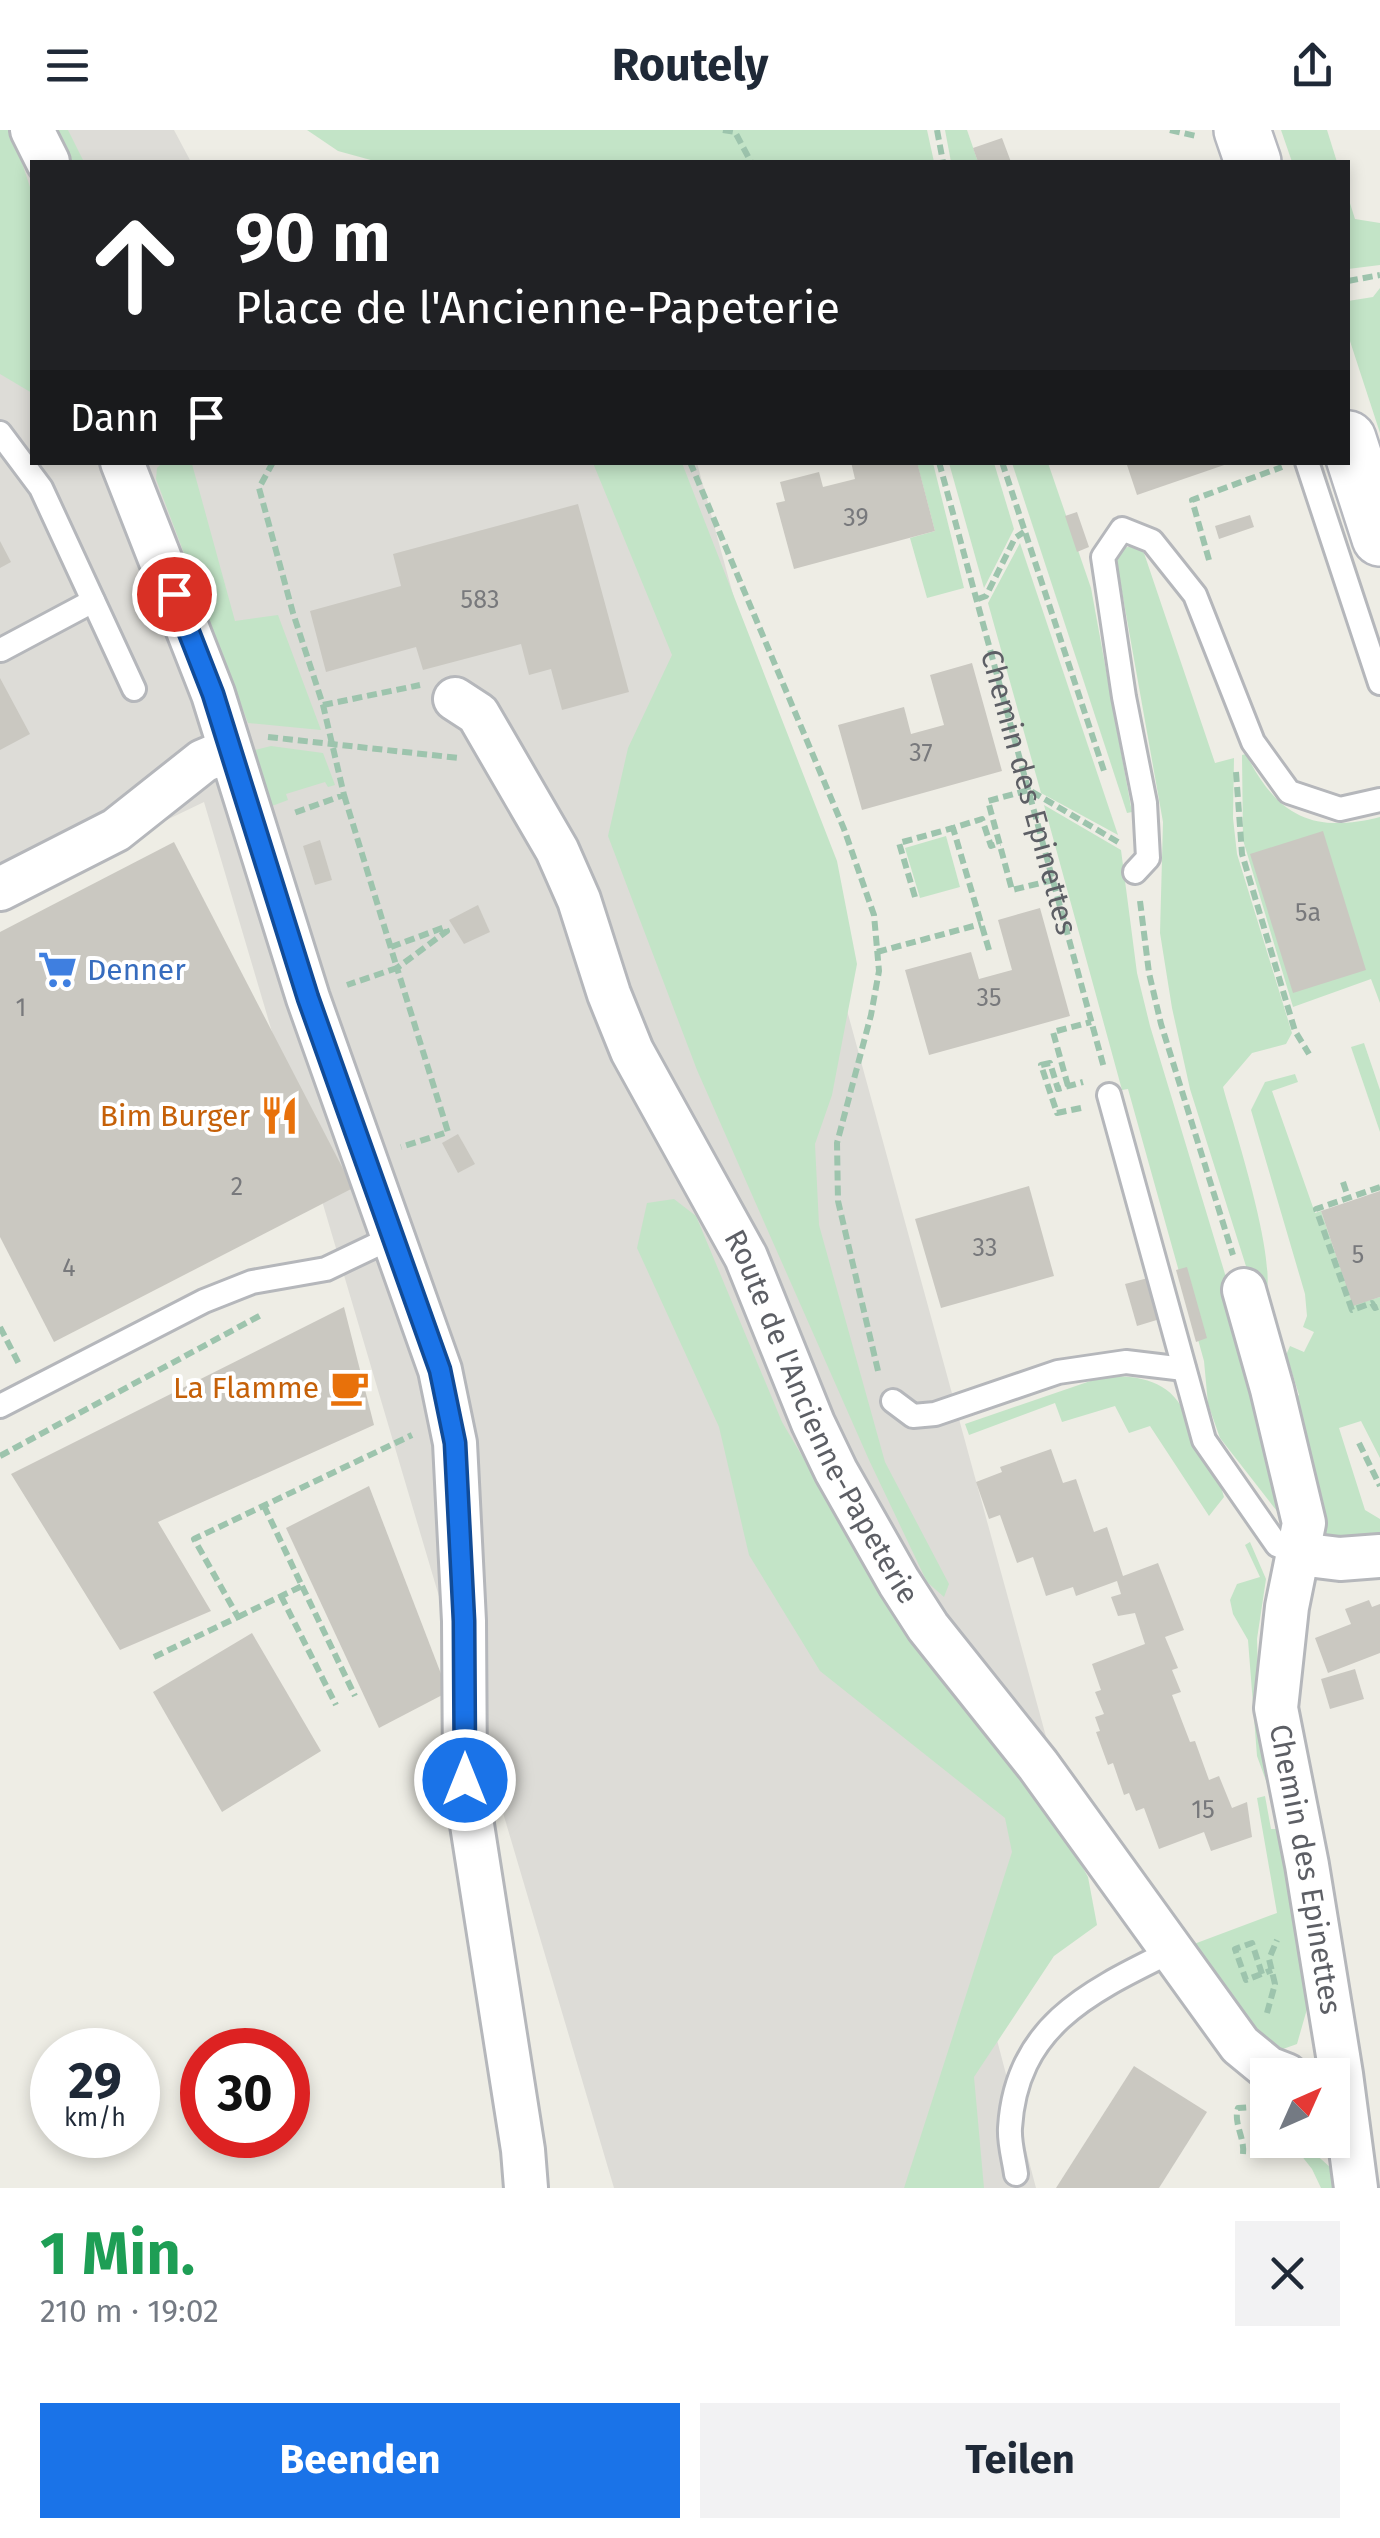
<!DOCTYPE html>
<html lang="de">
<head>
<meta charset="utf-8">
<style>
	body { margin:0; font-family:"Fira Sans",sans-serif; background:#f2f2f3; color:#1f2937; height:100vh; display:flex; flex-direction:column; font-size:38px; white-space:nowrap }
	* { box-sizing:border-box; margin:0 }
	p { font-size:32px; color:#747a83 }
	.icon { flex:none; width:55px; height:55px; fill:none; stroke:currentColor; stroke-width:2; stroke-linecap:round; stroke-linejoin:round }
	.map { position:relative; height:2058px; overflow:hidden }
	.drawer { display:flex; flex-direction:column; background:#fff; flex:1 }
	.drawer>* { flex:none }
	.guide { position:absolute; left:30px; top:30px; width:1320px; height:305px; border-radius:0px; box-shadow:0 5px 15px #0003; background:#202124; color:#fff; overflow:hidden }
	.needle { width:65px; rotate:45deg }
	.fabs { position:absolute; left:1250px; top:1928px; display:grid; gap:20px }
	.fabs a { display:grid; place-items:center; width:100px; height:100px; border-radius:0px; background:#fff; box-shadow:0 5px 15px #0003; font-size:50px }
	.speed { position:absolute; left:30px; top:1898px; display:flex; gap:20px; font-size:50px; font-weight:700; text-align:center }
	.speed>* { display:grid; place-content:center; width:130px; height:130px; border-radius:50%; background:#fff; box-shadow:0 5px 15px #0003; line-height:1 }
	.speed small { font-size:25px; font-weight:400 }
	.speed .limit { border:15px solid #d22; background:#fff; color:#111 }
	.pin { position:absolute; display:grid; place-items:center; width:85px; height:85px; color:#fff; margin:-42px; border:5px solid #fff; border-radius:50%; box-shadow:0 2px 10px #0007 }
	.me { position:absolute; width:110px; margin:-55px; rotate:0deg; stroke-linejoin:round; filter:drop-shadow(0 0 8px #0008) }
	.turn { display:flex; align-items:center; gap:35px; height:210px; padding:0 40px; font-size:45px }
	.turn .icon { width:130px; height:130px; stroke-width:2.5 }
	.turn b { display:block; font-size:70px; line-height:85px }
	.then { display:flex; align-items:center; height:95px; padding:0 40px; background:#0003; gap:20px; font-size:38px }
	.round { display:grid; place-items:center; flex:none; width:105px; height:105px; border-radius:0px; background:#f2f2f3 }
	.headline { display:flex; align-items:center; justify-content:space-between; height:170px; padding:0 40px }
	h1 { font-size:60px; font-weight:700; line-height:75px; color:#1e9e55 }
	.primary-button { display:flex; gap:20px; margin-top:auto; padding:20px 40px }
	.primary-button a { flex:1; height:115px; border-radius:0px; background:#1a73e8; color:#fff; font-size:40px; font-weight:700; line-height:115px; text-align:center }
	.primary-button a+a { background:#f2f2f3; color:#1f2937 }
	header { display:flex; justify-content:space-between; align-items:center; height:130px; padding:0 40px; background:#fff; font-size:45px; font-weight:700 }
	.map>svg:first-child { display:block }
	.industrial { fill:#dddcd7 }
	.green { fill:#c3e4c7 }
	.building { fill:#cac8c1 }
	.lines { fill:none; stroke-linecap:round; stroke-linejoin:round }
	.service-casing { stroke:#b5b7bb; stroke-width:28 }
	.minor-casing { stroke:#b5b7bb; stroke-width:48 }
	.secondary-casing { stroke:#b6b8be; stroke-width:60 }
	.path { stroke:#9dc4ad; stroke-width:6; stroke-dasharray:10 5; stroke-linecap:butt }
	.service { stroke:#fff; stroke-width:22 }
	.minor { stroke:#fff; stroke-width:42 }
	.secondary { stroke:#fff; stroke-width:55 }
	.route-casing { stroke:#114b97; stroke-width:25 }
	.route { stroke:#1a73e8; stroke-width:18 }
	.labels { text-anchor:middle; stroke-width:8; stroke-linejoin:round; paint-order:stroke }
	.number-label { font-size:25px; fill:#78797c }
	.street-label { font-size:30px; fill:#5d5f65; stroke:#fff }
	.shop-label { font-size:30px; fill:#366cbe; stroke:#fff; text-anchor:start }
	.food-label { font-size:30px; fill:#c56008; stroke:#fff; text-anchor:end }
</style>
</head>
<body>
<header><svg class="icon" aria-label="menu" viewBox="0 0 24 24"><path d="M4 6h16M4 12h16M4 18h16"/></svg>Routely<svg class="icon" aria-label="share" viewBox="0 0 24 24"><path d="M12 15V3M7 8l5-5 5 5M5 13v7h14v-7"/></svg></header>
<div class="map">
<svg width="1380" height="2058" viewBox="0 0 1380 2058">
	<rect width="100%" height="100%" fill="#eeede5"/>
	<polygon class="industrial" points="0,0 174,0 191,32 32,32 32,332 697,333 1076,1716 997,1910 1036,2058 614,2058 204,672 0,770"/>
	<g class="green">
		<polygon points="0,0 11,0 32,63 32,263 0,244"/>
		<polygon points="56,0 68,0 84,32 70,32"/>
		<polygon points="307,0 927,0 934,32 378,32 338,21"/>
		<polygon points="945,0 967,0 978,32 951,32"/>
		<polygon points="1281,0 1327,0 1337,32 1292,32"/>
		<polygon points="1348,67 1355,89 1380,93 1380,135 1348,139"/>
		<polygon points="1380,158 1380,303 1348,205 1348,171 1373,167"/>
		<polygon points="162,333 192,334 235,491 278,485 321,600 248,593 156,349 157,338"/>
		<polygon points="593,333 682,333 837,731 857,834 832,965 815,1014 819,1095 885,1332 949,1454 944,1467 927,1452 869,1330 697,940 608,706 628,618 672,525"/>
		<polygon points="917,333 933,333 964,458 927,468 910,408 935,401"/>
		<polygon points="949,333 994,333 1014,399 984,458"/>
		<polygon points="1012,333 1048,333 1091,458 1132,682 1127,683"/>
		<polygon points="1020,413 1118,705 1041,663 988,473"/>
		<path d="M1134 416 1144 423 1215 633 1234 628 1233 688 1237 724 1292 903 1286 914 1252 923 1223 957C1234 998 1281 1139 1264 1171H1257L1190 959 1172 878 1160 803 1163 692 1116 428 1122 418Z"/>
		<polygon points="271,616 323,623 335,655 328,657 325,652 286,664 288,670 272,676 255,620"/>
		<path d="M1246 624C1277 686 1313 704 1380 687V873L1371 849 1293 877 1243 710 1242 625Z"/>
		<polygon points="1044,675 1121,720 1137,843 1150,896 1251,1230 1286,1384 1280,1385 1220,1308 1208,1274 1204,1231 1128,959 1122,960"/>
		<polygon points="946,706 960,757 920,768 905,718"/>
		<polygon points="1364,913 1380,960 1380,1002 1351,917"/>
		<polygon points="1295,944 1298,952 1272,961 1315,1083 1321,1081 1353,1175 1380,1167 1380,1328 1361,1291 1339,1298 1365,1380 1380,1389 1380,1410 1329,1409 1320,1394 1289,1273 1299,1265 1290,1236 1283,1232 1290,1216 1304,1222 1314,1202 1303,1197 1307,1186 1305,1164 1251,980 1265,952"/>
		<polygon points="674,1069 696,1086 782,1292 899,1490 1035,1651 1088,1747 1097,1795 1054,1826 974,1947 984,2058 904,2058 1012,1722 1005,1688 820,1541 749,1425 719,1297 637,1118 647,1073"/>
		<path d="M1105 1246C1134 1246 1164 1248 1181 1276 1188 1290 1189 1307 1197 1320 1207 1336 1220 1349 1224 1367L1209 1386 1150 1296 1129 1303 1115 1276 1062 1292 1055 1273 969 1305 965 1294Z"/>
		<polygon points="1250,1412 1266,1449 1257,1509 1259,1576 1269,1659 1257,1626 1248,1510 1233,1484 1230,1470 1237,1454 1260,1447 1245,1415"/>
		<polygon points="1265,1666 1271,1699 1278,1699 1307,1879 1297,1914 1283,1919 1266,1915 1186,1817 1277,1783 1257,1668"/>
		<polygon points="1289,2010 1300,2010 1332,2039 1336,2058 1321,2058 1312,2039"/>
	</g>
	<g class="building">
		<polygon points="1002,8 1011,32 978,32 973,18"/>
		<polygon points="851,332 917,332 935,401 794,439 776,373 785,371 780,352 819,342 823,357 855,349"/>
		<polygon points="1126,332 1230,332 1230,333 1137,365"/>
		<polygon points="578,374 629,562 562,580 551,539 529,545 521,514 423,540 416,517 326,542 310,481 401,456 393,424"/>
		<polygon points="1077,382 1089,417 1077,422 1065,386"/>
		<polygon points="1250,385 1254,397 1219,409 1215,396"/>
		<polygon points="0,411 11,432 0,438"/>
		<polygon points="972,533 1002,641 862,680 838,595 904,577 911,604 944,595 930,545"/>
		<polygon points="0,548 30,604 0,620"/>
		<polygon points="1323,701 1366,840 1293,863 1250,724"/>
		<polygon points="320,710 332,750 315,755 303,716"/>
		<polygon points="174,712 353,1058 54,1212 0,1107 0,802"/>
		<polygon points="478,775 490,802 464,814 449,790"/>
		<polygon points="1040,778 1070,886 929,925 905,840 971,822 979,849 1012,840 998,790"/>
		<polygon points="458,1004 475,1034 458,1043 442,1013"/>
		<polygon points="1029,1056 1054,1146 941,1178 915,1089"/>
		<polygon points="1380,1061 1380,1167 1353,1176 1321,1081"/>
		<polygon points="1187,1137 1207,1208 1196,1212 1176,1140"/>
		<polygon points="1148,1148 1160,1189 1137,1196 1125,1154"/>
		<polygon points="344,1177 374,1295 158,1392 211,1481 120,1520 11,1344"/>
		<polygon points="1051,1319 1063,1353 1076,1349 1094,1402 1107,1397 1123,1446 1158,1433 1184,1500 1165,1507 1178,1538 1172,1540 1181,1562 1172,1565 1190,1612 1195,1611 1209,1650 1219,1646 1232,1678 1247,1672 1252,1707 1211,1721 1204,1702 1159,1719 1144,1678 1136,1681 1129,1663 1124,1665 1113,1633 1108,1635 1096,1602 1100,1601 1095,1587 1104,1584 1095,1562 1101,1560 1092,1534 1145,1514 1135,1483 1118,1486 1111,1467 1121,1464 1117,1451 1076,1466 1073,1457 1046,1466 1033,1427 1017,1433 1000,1385 989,1389 976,1352 1002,1342 1000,1337"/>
		<polygon points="369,1356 448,1562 379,1598 286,1398"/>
		<polygon points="1369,1470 1372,1477 1380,1474 1380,1523 1328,1543 1315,1508 1351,1494 1345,1479"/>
		<polygon points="252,1503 321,1621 222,1682 153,1562"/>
		<polygon points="1355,1539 1364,1569 1330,1579 1321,1549"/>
		<polygon points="1134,1936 1207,1982 1159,2058 1056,2058"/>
	</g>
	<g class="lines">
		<defs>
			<g id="service">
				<polyline points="0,303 41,358 134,559"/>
				<polyline points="1307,332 1380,553"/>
				<polyline points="1,520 93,471"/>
				<polyline points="1135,742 1148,728 1145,673 1124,567 1103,427 1122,399 1152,411 1195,465 1253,612 1289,662 1340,679 1380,670"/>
				<polyline points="1109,965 1204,1310 1277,1415 1299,1424"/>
				<polyline points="893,1271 913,1286 935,1284 1058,1242 1126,1232 1184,1239"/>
				<polyline points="0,1276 204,1171 252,1152 326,1139 393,1107"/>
				<path d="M1016 2044C1014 2029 1009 2013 1010 1998 1016 1895 1091 1861 1172 1821"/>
			</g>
			<g id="minor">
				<polyline points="32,0 48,32"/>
				<polyline points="122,332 213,564 308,868 440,1240 455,1313 464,1491 465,1650 523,2020 526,2058"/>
				<path id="s2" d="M455 569 478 584 557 720 579 770 609 864 632 921 746 1127 813 1293 836 1341 899 1452 928 1497 1038 1635 1240 1915 1268 1938 1286 1945"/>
				<polyline points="0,759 116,700 203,631 229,620"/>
				<path id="s3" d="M1244 1160 1272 1259 1304 1393 1287 1477 1276 1578 1307 1735 1341 1944 1356 2058"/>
				<polyline points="1299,1424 1340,1429 1380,1426"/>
			</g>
			<g id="secondary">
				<polyline points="1242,0 1253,32"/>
				<polyline points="1348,309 1380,408"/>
			</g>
		</defs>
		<use href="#service" class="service-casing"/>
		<use href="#minor" class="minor-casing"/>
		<use href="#secondary" class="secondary-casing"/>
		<g class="path">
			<polyline points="723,0 735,2 751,32"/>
			<polyline points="937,0 943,32"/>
			<polyline points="1170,0 1196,6"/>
			<polyline points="1348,151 1380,145"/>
			<polyline points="273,332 259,358 293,483 323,575 344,665 291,684"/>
			<polyline points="690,332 844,699 874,785 879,841 871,885 837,1013 838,1071 879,1245"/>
			<path id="s1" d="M939 332 1104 938"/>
			<polyline points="1002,332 1105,644"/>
			<polyline points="1209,430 1192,370 1282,337"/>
			<polyline points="978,469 986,466 1015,408 1024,402"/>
			<polyline points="323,575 420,555"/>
			<polyline points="268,607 459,628"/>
			<polyline points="1236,642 1242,724 1295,901 1309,924"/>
			<polyline points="344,665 397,838 347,855"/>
			<polyline points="1053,750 1012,760 988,671 1029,660 1118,712"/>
			<polyline points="915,767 899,713 953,698"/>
			<polyline points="1140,771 1149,843 1161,894 1233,1125"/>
			<polyline points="391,817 445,797 447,801 397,838 448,1002 401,1017"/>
			<polyline points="989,820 953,698 982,689 991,716 1000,713"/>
			<polyline points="877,822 981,794"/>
			<polyline points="1068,956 1053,902 1091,892"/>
			<polyline points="1081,978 1057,983 1041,935 1050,933 1058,959 1083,952"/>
			<polyline points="1343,1052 1348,1067"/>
			<polyline points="1380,1057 1316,1079 1352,1180 1372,1173 1375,1178 1380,1176"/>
			<polyline points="0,1197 20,1236"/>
			<polyline points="1359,1313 1380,1356"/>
			<polyline points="0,1326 261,1185"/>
			<polyline points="302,1456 355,1566"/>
			<polyline points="281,1466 336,1575"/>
			<polyline points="238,1487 302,1456 264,1376"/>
			<polyline points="154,1527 238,1487 194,1409 412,1305"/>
			<polyline points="1262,1844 1252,1813 1235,1819 1246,1850 1272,1840"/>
			<polyline points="1267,1883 1275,1854 1269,1829 1277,1810"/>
			<path d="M1243 2024C1245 2008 1233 1993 1238 1978L1252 1977"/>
		</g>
		<use href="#service" class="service"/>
		<use href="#minor" class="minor"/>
		<use href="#secondary" class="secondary"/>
	</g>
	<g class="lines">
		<defs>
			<polyline id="route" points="174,464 213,564 308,868 440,1240 455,1313 464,1491 465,1650"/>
		</defs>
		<use href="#route" class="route-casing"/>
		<use href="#route" class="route"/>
	</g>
	<defs>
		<symbol id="supermarket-bare" viewBox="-9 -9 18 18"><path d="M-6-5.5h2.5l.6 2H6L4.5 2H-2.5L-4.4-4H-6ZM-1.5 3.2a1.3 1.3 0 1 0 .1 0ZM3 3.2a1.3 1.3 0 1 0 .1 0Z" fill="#3f7fe0" stroke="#fff" stroke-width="2.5" paint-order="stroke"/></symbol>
		<symbol id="restaurant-bare" viewBox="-9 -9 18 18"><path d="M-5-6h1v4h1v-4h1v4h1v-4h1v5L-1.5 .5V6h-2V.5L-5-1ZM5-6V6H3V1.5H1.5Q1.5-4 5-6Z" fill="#e8710a" stroke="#fff" stroke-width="2.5" paint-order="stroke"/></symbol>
		<symbol id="cafe-bare" viewBox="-9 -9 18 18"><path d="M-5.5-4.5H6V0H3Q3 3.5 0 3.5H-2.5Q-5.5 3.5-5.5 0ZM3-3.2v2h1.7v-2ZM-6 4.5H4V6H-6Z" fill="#e8710a" stroke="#fff" stroke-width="2.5" paint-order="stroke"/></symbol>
	</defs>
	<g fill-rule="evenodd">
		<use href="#supermarket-bare" x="30" y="812" width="55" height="55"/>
		<use href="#restaurant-bare" x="252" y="958" width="55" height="55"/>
		<use href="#cafe-bare" x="322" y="1230" width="55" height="55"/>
	</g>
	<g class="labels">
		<g class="number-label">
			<text x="856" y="396">39</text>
			<text x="480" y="478">583</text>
			<text x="921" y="631">37</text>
			<text x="1308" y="791">5a</text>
			<text x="989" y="876">35</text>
			<text x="21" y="886">1</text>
			<text x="237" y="1065">2</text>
			<text x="985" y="1126">33</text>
			<text x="1358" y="1133">5</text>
			<text x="69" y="1146">4</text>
			<text x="1203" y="1688">15</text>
		</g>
		<g class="street-label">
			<text dy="10" stroke="none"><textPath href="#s1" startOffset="342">Chemin des Epinettes</textPath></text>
			<text dy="10" stroke="none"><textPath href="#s2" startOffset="812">Route de l'Ancienne-Papeterie</textPath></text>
			<text dy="10" stroke="none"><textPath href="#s3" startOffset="592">Chemin des Epinettes</textPath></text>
		</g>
		<g class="shop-label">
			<text x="87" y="850">Denner</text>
		</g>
		<g class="food-label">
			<text x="250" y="996">Bim Burger</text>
			<text x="319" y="1268">La Flamme</text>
		</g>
	</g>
</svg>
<div class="fabs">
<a><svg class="needle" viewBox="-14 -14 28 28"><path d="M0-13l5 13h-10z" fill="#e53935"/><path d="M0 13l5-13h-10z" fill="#747a83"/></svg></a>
</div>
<div class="speed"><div>29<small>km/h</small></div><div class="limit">30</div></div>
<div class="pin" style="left:174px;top:464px;background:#d93025"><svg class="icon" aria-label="arrive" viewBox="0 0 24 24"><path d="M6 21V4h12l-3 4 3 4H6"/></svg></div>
<svg class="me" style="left:465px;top:1650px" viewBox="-20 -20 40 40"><circle r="17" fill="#1a73e8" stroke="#fff" stroke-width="3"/><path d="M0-11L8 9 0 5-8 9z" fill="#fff"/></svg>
<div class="guide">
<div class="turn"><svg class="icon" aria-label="ahead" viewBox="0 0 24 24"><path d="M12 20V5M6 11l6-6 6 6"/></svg><div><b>90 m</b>Place de l'Ancienne-Papeterie</div></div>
<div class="then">Dann<svg class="icon" aria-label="arrive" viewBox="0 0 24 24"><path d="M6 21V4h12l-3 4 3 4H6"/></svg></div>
</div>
</div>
<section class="drawer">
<div class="headline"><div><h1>1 Min.</h1><p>210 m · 19:02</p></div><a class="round"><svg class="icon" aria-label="close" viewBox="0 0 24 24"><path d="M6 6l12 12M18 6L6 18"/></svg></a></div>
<div class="primary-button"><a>Beenden</a><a>Teilen</a></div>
</section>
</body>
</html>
